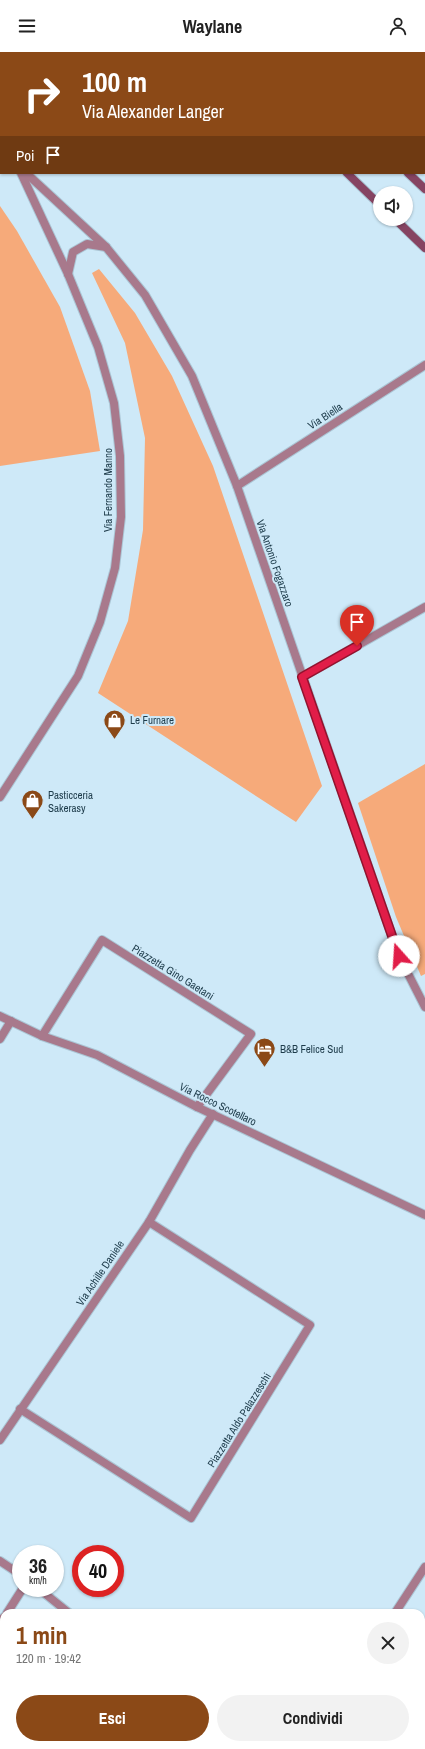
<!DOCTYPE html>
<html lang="it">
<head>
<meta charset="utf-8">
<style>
	body { margin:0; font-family:"Archivo Narrow",sans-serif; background:#f2f2f2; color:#222; height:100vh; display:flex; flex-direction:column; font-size:15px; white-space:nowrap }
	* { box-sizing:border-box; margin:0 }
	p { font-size:13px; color:#767676 }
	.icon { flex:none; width:22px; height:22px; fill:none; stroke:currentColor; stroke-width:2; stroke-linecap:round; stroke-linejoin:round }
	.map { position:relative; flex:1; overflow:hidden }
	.panel { position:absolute; left:0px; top:1557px; width:425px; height:140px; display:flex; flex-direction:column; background:#fff; border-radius:12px 12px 0 0; box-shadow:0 1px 3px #0004 }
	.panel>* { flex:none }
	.banner { position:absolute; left:0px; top:0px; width:425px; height:122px; box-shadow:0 1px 3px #0004; background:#8b4917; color:#fff; overflow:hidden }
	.tools { position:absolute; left:373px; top:134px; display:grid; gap:8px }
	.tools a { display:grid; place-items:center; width:40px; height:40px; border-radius:50%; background:#fff; box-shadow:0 1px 3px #0004; font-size:20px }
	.speed { position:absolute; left:12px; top:1493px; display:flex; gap:8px; font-size:20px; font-weight:700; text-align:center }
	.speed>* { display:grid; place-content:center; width:52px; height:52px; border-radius:50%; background:#fff; box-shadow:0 1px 3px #0004; line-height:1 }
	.speed small { font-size:10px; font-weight:400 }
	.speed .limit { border:6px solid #d22; background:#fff; color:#111 }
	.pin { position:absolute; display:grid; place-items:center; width:34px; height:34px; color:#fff; margin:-41px -17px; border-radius:50% 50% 50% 0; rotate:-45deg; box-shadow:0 0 4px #0007 }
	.pin .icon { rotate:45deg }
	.me { position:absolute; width:44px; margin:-22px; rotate:341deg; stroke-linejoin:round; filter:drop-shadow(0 0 3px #0008) }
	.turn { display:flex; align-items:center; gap:14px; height:84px; padding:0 16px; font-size:18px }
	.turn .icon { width:52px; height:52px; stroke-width:2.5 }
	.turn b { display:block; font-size:28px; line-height:34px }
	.then { display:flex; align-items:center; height:38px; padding:0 16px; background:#0003; gap:8px; font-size:15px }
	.round { display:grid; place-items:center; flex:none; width:42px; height:42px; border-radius:21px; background:#f2f2f2 }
	.headline { display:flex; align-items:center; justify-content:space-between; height:68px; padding:0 16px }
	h1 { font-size:24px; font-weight:700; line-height:30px; color:#8b4917 }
	.cta { display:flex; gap:8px; margin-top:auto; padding:8px 16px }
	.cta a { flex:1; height:46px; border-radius:24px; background:#8b4917; color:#fff; font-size:16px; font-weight:700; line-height:46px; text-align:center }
	.cta a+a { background:#f2f2f2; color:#222 }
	header { display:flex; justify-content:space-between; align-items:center; height:52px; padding:0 16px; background:#fff; font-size:18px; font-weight:700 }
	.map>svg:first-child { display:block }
	.green { fill:#f6aa7a }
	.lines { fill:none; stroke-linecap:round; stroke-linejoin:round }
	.minor-casing { stroke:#abc6d5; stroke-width:10 }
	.tertiary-casing { stroke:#abc6d5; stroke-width:10 }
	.secondary-casing { stroke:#abc6d5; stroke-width:10 }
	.minor { stroke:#a8798c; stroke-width:8 }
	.tertiary { stroke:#a8798c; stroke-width:8 }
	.secondary { stroke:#864462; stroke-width:8 }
	.route-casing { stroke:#92132f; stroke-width:10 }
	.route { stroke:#e11d48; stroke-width:7 }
	.labels { text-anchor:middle; stroke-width:4; stroke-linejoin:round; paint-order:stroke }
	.street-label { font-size:11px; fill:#1d3b4a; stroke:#cee9f8 }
	.poi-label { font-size:11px; fill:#1d3b4a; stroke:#cee9f8; text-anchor:start }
</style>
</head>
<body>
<header><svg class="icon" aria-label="menu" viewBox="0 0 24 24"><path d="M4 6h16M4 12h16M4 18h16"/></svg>Waylane<svg class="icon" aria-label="person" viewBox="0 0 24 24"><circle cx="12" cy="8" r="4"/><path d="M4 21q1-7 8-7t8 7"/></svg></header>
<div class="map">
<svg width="425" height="1697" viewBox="0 0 425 1697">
	<rect width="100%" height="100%" fill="#cee9f8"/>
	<g class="green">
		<polygon points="0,154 17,179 60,255 90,339 100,399 0,414"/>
		<polygon points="99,217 135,261 172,324 213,414 322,734 296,770 98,641 128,569 143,478 145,386 125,291 92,221"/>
		<polygon points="425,712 425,922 421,924 396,865 358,751"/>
	</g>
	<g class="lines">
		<defs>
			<g id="minor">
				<polyline points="68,222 73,200 87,192 106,195"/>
				<polyline points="237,434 425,313"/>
				<polyline points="302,625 425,555"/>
				<polyline points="0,745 78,624 100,570 115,516 121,465 120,404 114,351 98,295 68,222 21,121"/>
				<polyline points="42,984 102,888 251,982 197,1055"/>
				<polyline points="0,987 11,969"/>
				<polyline points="20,1357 191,1466 310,1273 149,1170"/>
				<polyline points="0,1388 149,1170 190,1098 213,1062"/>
				<polyline points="0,1509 21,1523"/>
				<polyline points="38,1536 69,1561"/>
				<polyline points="7,1561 23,1536"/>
				<polyline points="395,1561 425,1515"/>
				<polyline points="0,1570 4,1565"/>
				<polyline points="238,1693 243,1697"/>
				<polyline points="66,1697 69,1693"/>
				<polyline points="306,1697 309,1693"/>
			</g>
			<g id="tertiary">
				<polyline points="0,92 1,93"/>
				<polyline points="26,121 106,195 145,243 192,324 237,434 399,904 425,955"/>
				<polyline points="0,964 42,984 97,1003 197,1055 425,1163"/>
			</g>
			<g id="secondary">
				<polyline points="222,0 223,1"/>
				<polyline points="282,0 284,1"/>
				<polyline points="347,121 380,153"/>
				<polyline points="408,121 425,137"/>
				<polyline points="395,167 425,196"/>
			</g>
		</defs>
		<use href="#minor" class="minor-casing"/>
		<use href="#tertiary" class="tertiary-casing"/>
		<use href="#secondary" class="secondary-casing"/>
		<use href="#minor" class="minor"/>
		<use href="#tertiary" class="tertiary"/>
		<use href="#secondary" class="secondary"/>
	</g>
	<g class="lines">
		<defs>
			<polyline id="route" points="357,594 302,625 399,904"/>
		</defs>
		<use href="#route" class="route-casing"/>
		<use href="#route" class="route"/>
	</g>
	<defs>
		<symbol id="shop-pin" viewBox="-11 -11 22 30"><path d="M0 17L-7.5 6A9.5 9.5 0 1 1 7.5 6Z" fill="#8b4917" stroke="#cee9f8"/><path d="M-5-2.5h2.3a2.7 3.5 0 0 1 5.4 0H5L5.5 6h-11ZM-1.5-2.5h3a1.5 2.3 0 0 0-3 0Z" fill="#fff"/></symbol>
		<symbol id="hotel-pin" viewBox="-11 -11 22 30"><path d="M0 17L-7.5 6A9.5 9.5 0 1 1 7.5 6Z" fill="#8b4917" stroke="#cee9f8"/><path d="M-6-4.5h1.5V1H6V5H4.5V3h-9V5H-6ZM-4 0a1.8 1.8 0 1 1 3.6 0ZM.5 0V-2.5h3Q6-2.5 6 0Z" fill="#fff"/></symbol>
	</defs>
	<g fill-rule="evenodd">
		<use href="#shop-pin" x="102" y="656" width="25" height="34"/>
		<use href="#shop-pin" x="20" y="736" width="25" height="34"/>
		<use href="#hotel-pin" x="252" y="984" width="25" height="34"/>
	</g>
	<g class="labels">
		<g class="street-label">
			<text transform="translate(325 364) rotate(-33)" y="4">Via Biella</text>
			<text transform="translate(108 438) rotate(-90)" y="4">Via Fernando Manno</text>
			<text transform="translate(275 511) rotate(71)" y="4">Via Antonio Fogazzaro</text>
			<text transform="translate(173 920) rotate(32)" y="4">Piazzetta Gino Gaetani</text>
			<text transform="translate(218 1052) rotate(26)" y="4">Via Rocco Scotellaro</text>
			<text transform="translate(100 1221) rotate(-56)" y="4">Via Achille Daniele</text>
			<text transform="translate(239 1368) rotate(-58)" y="4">Piazzetta Aldo Palazzeschi</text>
		</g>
		<g class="poi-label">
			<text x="130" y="672">Le Furnare</text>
			<text x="48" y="747">Pasticceria<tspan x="48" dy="13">Sakerasy</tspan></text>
			<text x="280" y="1001">B&amp;B Felice Sud</text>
		</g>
	</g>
</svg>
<div class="tools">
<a><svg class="icon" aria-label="sound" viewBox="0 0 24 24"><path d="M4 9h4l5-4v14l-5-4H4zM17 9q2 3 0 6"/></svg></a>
</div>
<div class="speed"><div>36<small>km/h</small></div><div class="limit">40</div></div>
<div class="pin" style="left:357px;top:594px;background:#d93025"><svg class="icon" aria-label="arrive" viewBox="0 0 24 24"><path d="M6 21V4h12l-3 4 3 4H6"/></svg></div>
<svg class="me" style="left:399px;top:904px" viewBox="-20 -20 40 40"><circle r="19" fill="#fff"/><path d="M0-13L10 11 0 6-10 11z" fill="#e11d48"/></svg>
<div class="banner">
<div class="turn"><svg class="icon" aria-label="right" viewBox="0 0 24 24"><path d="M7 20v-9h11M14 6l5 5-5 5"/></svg><div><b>100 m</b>Via Alexander Langer</div></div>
<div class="then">Poi<svg class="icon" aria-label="arrive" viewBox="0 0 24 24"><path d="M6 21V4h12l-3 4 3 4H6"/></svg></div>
</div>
<section class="panel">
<div class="headline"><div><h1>1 min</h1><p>120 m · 19:42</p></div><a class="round"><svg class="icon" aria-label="close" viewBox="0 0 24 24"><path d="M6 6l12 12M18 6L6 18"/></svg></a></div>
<div class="cta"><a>Esci</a><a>Condividi</a></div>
</section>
</div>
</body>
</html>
